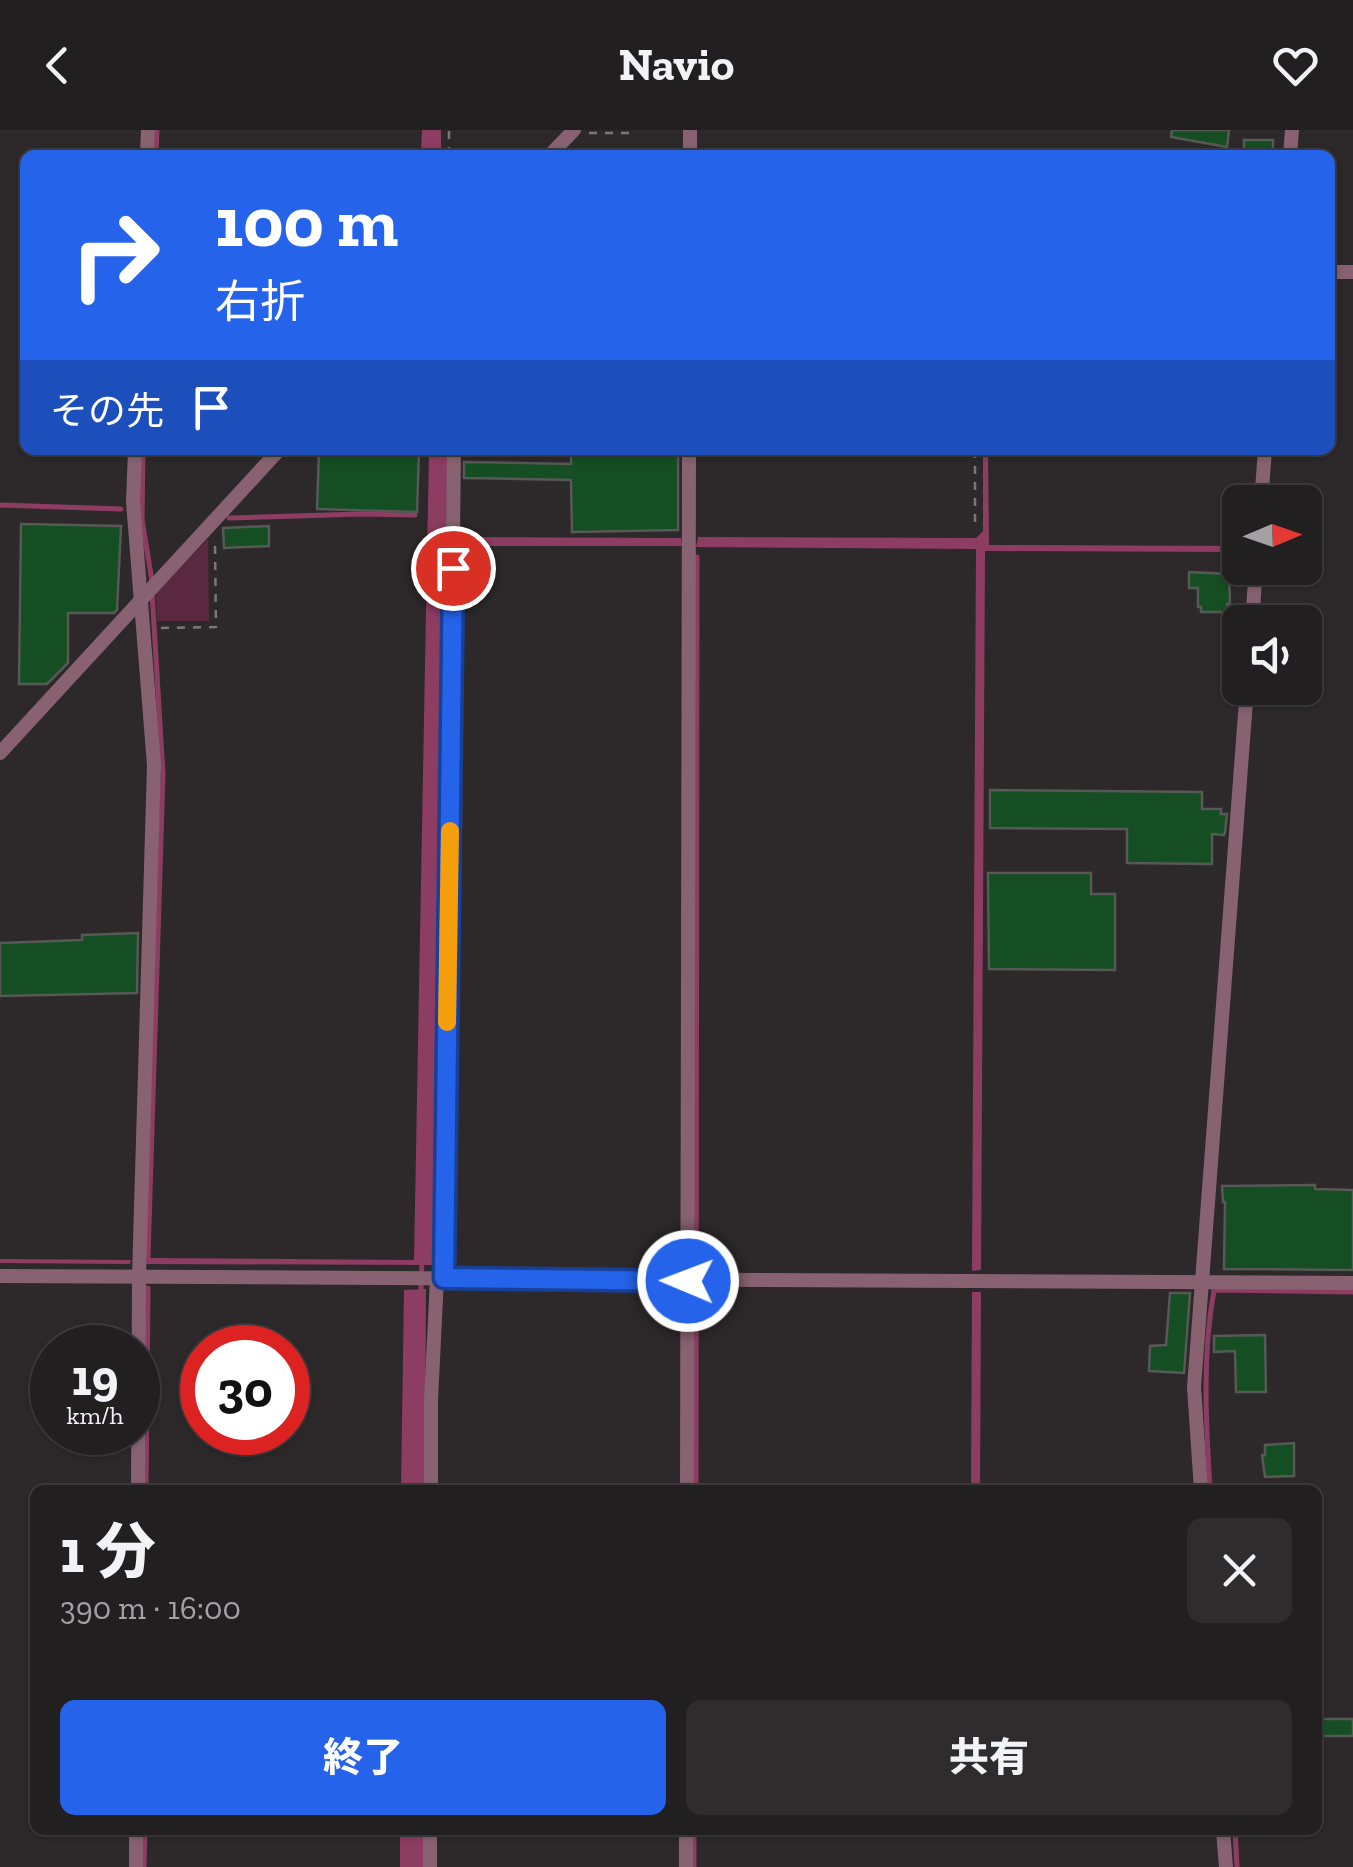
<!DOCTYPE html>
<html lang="ja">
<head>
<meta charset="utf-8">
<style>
	body { margin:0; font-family:"Zilla Slab","Noto Sans JP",serif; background:#2e2c2d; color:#f1f3f6; height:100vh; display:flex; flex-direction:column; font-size:38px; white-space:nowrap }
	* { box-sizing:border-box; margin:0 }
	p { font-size:32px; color:#a2a2a5 }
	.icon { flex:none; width:55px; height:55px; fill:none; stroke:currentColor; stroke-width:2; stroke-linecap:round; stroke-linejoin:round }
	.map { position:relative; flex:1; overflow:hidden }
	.side { position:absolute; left:30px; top:1355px; width:1292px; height:350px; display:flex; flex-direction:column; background:#221f20; border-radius:15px; box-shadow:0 2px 8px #0004,0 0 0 2px #3f3d3e }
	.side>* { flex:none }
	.banner { position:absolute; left:20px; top:20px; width:1315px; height:305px; border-radius:15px; box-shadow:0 2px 8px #0004,0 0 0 2px #3f3d3e; background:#2563eb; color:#fff; overflow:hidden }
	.needle { width:65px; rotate:88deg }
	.fabs { position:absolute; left:1222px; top:355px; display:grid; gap:20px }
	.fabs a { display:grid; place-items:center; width:100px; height:100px; border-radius:15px; background:#221f20; box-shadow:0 2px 8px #0004,0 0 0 2px #3f3d3e; font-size:50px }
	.speed { position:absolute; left:30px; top:1195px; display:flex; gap:20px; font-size:50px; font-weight:700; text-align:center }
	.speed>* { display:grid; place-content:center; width:130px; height:130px; border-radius:50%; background:#221f20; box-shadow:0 2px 8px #0004,0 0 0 2px #3f3d3e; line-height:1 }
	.speed small { font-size:25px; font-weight:400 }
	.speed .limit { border:15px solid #d22; background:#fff; color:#111 }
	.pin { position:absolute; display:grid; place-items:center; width:85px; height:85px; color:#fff; margin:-42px; border:5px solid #fff; border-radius:50%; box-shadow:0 2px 10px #0007 }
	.me { position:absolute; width:110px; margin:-55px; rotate:271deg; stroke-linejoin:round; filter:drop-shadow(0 0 8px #0008) }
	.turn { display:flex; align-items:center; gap:35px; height:210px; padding:0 30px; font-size:45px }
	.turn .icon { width:130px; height:130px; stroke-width:2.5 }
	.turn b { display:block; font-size:70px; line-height:85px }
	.then { display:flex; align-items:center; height:95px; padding:0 30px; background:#0003; gap:20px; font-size:38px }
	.round { display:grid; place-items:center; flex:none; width:105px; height:105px; border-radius:15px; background:#2e2c2d }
	.head { display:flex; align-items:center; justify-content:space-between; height:170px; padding:0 30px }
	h1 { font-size:60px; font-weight:800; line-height:75px }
	.action { display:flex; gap:20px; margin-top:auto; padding:20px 30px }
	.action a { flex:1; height:115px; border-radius:15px; background:#2563eb; color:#fff; font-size:40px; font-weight:800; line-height:115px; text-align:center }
	.action a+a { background:#2e2c2d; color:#f1f3f6 }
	header { display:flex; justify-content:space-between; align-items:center; height:130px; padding:0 30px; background:#221f20; font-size:45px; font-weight:800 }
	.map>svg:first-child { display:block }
	.green { fill:#5b293f }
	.water { fill:#8e3d62 }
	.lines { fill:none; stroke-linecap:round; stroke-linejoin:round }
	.stream { stroke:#8e3d62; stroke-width:5 }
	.building { fill:#144e22; stroke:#565956; stroke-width:2.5 }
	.path { stroke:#7b7779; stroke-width:2.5; stroke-dasharray:8 8; stroke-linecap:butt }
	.minor { stroke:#886271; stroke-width:14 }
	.route-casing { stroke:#184099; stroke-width:25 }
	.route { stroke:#2563eb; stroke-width:18 }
	.slow { stroke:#f59e0b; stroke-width:18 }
</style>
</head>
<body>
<header><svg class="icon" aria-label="back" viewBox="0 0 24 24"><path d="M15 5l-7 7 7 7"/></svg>Navio<svg class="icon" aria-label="heart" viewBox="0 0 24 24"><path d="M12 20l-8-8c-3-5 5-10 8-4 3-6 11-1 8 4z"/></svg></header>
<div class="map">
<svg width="1353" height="1737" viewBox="0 0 1353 1737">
	<rect width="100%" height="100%" fill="#2d292b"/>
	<polygon class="green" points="208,409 209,491 157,491 156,463"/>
	<g class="water">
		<polygon points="422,0 441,0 441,25 421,25"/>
		<polygon points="429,320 448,320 446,409 462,410 462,402 472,402 473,407 681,408 682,416 473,416 473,421 462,421 461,412 445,413 435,1089 439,1090 436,1135 145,1134 148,1128 414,1130"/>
		<polygon points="983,320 988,320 989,415 1240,416 1240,422 985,421 981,1140 972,1141 976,419 696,417 698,407 976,408 983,401"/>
		<polygon points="0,1129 131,1130 130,1134 0,1133"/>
		<polygon points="426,1159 425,1360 401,1360 404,1160"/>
		<polygon points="972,1162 981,1162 980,1360 971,1360"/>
		<rect x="400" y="1700" width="25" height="37"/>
	</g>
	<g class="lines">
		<g class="stream">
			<polyline points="156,25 157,0"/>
			<polyline points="143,320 142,390 152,451"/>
			<polyline points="0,375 121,379"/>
			<polyline points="229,388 361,384 415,385"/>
			<polyline points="148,1128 163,644 152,462"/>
			<polyline points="421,1162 422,1128"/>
			<polyline points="146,1360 148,1158"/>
			<polyline points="696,1360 697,427"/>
			<path d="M1210 1360C1206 1293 1202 1226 1214 1160L1353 1162"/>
			<polyline points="1235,1700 1237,1737"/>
			<polyline points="144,1737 145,1700"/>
			<polyline points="694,1737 694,1700"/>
		</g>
	</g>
	<g class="building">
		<polygon points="1172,0 1229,0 1227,17 1171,7"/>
		<rect x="1244" y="10" width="29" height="15"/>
		<polygon points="319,320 419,320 417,382 317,379"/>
		<polygon points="571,320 678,320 678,400 572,402 571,350 464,348 464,332 571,334"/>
		<polygon points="21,394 121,396 117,480 114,483 68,483 68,533 47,554 19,554"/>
		<polygon points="269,396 269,416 224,418 223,398"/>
		<polygon points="1189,442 1229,444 1230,474 1227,474 1227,482 1201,482 1201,477 1198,477 1198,458 1189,458"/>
		<polygon points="990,660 1202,662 1202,679 1221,679 1221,684 1227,684 1225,702 1224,705 1212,704 1212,734 1127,733 1127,699 990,698"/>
		<polygon points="988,743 1091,743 1091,764 1115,764 1115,840 989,839"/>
		<polygon points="138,803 137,863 0,866 0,813 82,810 82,805"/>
		<polygon points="1315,1055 1315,1059 1353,1060 1353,1140 1224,1139 1225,1072 1223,1072 1222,1056"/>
		<polygon points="1170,1163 1190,1163 1184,1243 1149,1241 1150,1216 1166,1215"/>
		<polygon points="1265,1205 1266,1262 1236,1262 1235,1221 1214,1222 1214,1206"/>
		<polygon points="1294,1313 1294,1346 1265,1347 1262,1325 1265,1325 1265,1315"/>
		<rect x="1318" y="1589" width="35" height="17"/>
	</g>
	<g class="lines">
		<g class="path">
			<polyline points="589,3 632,3"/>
			<polyline points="449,25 449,0"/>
			<polyline points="975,320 975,400"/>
			<polyline points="161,498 216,497 215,415"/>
		</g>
		<g class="minor">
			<polyline points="690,0 690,25"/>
			<polyline points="147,25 148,0"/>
			<polyline points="550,25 574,0"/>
			<polyline points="1290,25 1292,0"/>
			<polyline points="1330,142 1353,142"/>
			<polyline points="135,320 133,372 154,635 139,1146 138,1360"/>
			<polyline points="1261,372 1265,320"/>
			<polyline points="1252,492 1256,438"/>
			<polyline points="0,623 279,320"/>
			<polyline points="0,1146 1353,1153"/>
			<polyline points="444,1149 454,320"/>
			<polyline points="431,1360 431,1270 437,1148"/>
			<polyline points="687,1360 689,320"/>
			<polyline points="1201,1360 1194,1257 1247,558"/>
			<polyline points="1223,1700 1226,1737"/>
			<polyline points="136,1737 136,1700"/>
			<polyline points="430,1737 430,1700"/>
			<polyline points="686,1737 686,1700"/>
		</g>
	</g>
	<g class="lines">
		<defs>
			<polyline id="route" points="453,438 444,1148 688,1151"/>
		</defs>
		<use href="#route" class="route-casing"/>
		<use href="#route" class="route"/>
		<polyline class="slow" points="447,892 450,701"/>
	</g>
</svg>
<div class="fabs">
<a><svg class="needle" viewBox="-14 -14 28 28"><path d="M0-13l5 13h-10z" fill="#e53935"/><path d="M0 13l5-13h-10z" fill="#a2a2a5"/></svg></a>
<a><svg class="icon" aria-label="sound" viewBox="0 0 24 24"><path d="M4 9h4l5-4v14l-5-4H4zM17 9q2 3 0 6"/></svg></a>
</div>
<div class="speed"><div>19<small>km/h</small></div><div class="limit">30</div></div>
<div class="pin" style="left:453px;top:438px;background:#d93025"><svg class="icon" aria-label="arrive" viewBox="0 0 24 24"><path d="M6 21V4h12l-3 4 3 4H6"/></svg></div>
<svg class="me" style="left:688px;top:1151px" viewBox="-20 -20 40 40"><circle r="17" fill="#2563eb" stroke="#fff" stroke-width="3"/><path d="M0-11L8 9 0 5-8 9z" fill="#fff"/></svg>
<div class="banner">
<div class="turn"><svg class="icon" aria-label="right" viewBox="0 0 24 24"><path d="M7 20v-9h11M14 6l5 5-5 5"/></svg><div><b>100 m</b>右折</div></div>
<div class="then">その先<svg class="icon" aria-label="arrive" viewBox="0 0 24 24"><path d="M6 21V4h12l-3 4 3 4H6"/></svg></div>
</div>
<section class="side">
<div class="head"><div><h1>1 分</h1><p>390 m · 16:00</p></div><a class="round"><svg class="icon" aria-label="close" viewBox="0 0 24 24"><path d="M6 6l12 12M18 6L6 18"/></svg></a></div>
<div class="action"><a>終了</a><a>共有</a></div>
</section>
</div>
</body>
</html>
